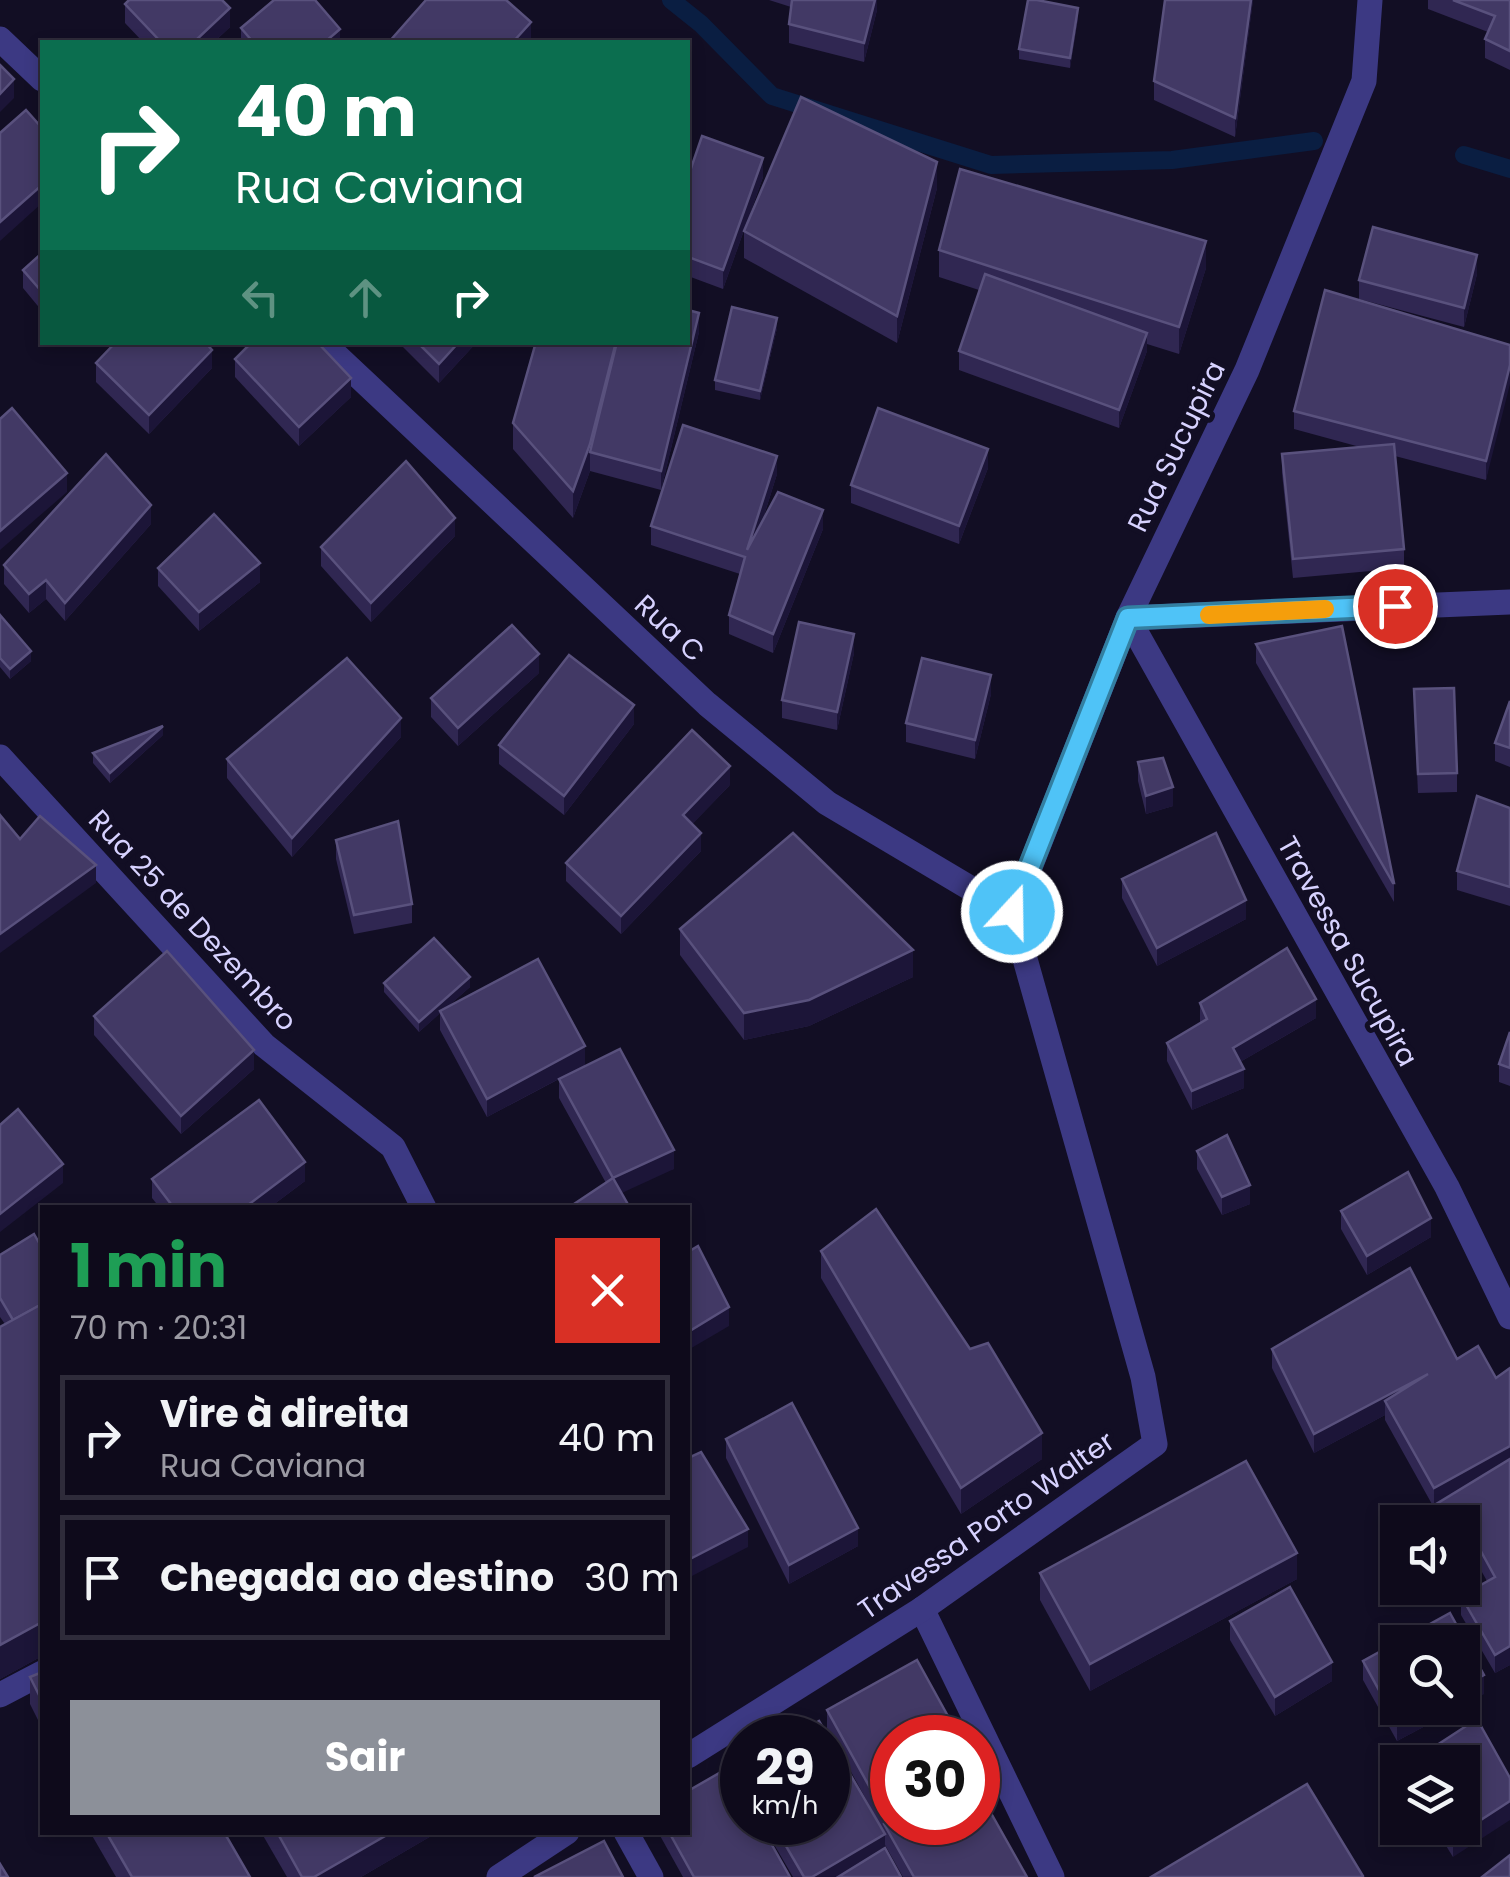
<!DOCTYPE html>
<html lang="pt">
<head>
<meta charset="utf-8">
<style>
	body { margin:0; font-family:Poppins,sans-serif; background:#171324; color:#f1f3f6; height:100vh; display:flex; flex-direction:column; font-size:38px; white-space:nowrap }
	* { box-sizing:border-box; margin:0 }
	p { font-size:32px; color:#9b9aa3 }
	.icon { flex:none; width:55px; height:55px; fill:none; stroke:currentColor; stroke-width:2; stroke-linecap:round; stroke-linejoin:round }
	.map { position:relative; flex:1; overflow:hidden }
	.details { position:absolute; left:40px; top:1205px; width:650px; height:630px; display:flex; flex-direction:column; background:#0e0a1b; border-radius:0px; box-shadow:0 5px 15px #0003,0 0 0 2px #2e2b3a }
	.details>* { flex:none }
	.hud { position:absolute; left:40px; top:40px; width:650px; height:305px; border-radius:0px; box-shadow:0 5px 15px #0003,0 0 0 2px #2e2b3a; background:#0b6e4f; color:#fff; overflow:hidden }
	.controls { position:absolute; left:1380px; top:1505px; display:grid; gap:20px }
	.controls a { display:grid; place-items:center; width:100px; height:100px; border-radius:0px; background:#0e0a1b; box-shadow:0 5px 15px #0003,0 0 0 2px #2e2b3a; font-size:50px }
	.speed { position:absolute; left:720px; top:1715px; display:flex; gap:20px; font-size:50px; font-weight:700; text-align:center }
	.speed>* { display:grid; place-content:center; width:130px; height:130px; border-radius:50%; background:#0e0a1b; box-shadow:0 5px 15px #0003,0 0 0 2px #2e2b3a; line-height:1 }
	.speed small { font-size:25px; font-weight:400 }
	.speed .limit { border:15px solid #d22; background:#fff; color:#111 }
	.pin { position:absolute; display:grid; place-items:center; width:85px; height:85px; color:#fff; margin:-42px; border:5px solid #fff; border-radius:50%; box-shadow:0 2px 10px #0007 }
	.me { position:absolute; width:110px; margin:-55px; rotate:21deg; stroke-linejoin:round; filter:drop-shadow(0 0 8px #0008) }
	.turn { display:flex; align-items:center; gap:35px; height:210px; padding:0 30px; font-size:45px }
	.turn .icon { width:130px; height:130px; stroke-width:2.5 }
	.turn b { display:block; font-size:70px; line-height:85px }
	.lanes { display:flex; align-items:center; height:95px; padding:0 30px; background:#0003; justify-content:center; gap:50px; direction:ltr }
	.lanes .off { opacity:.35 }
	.round { display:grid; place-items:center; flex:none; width:105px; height:105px; border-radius:0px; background:#171324 }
	.overview { display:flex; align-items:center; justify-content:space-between; height:170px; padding:0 30px }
	h1 { font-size:60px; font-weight:700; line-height:75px; color:#1e9e55 }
	.action { display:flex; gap:20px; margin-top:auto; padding:20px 30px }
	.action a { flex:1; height:115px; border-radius:0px; background:#8c9099; color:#fff; font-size:40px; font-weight:700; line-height:115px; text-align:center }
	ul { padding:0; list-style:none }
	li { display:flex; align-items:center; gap:30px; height:125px; margin:0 20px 15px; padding:0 10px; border:5px solid #2e2b3a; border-radius:0px }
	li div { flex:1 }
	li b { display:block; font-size:38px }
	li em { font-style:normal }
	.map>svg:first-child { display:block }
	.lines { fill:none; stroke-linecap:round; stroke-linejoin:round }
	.stream { stroke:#0a1e42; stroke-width:18 }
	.minor { stroke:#3c3983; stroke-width:25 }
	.wall { fill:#302752 }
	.shaded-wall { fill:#1c1538 }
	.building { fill:#423965; stroke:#59517d; stroke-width:2.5 }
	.route-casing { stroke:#337fa1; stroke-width:25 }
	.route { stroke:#4fc3f7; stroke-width:18 }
	.slow { stroke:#f59e0b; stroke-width:18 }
	.labels { text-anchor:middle; stroke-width:10; stroke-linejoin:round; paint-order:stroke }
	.street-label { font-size:28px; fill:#d7d2ff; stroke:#120e24 }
</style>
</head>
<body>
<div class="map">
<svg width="1510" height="1877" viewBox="0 0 1510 1877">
	<rect width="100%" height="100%" fill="#120e24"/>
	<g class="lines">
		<g class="stream">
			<polyline points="671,0 701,24 772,96 991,165 1172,160 1314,141"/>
			<polyline points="1464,155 1510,169"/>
		</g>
		<g class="minor">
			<polyline points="0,39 42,79"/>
			<polyline points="322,342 707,704 827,803 1012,913"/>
			<polyline points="1510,602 1128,618 1447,1187 1510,1317"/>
			<polyline points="0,757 264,1045 393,1147 424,1208"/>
			<polyline points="1012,913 1128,618 1247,370 1364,81 1370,0"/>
			<polyline points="922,1609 1052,1877"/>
			<polyline points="0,1695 42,1673"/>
			<polyline points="688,1756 922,1609 1155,1444 1143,1377 1012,913"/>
			<polyline points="626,1832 651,1877"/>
			<polyline points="499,1877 567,1832"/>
		</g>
	</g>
	<g class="wall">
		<polygon points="769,0 877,0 877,10 864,62 789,43 789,24 791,7"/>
		<polygon points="1165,0 1253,0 1235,137 1154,100 1154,81"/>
		<polygon points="1428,0 1510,0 1510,70 1485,58 1485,39 1488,32 1428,9"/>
		<polygon points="125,4 230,27 214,42 143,42 125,23"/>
		<polygon points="1078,18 1070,68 1019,59 1019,49"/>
		<polygon points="241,28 340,42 241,42"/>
		<polygon points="688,177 763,177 723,289 688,276"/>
		<polygon points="937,188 897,343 744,258 744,231"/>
		<polygon points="939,250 1206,268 1179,354 1147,344 1147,351 1119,428 959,370 959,351 979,290 939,277"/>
		<polygon points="42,253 42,311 23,288 23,270"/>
		<polygon points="1477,274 1464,327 1359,299 1359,280"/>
		<polygon points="777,328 760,400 715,390 715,380"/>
		<polygon points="699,332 661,490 590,471 573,518 513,449 513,423"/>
		<polygon points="398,342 477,342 439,383"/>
		<polygon points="1510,345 1486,480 1395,456 1404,549 1404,568 1293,578 1282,473 1282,454 1360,447 1294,429 1294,411"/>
		<polygon points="235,359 351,397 299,446 235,377"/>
		<polygon points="96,363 212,368 149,434 96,382"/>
		<polygon points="988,468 959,544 851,503 851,485"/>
		<polygon points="777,474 762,522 823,529 773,653 729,634 729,615 740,574 651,545 651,526"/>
		<polygon points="151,524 65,621 46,599 29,613 4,584 4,565"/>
		<polygon points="455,536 371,622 321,566 321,547"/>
		<polygon points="158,568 260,582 199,631 158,586"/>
		<polygon points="0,615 31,661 10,679 0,667"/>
		<polygon points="1256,644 1394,883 1394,902 1256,663"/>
		<polygon points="854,653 837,730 782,718 782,700"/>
		<polygon points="539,673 458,746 431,717 431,698"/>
		<polygon points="991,694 975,759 906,742 906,723"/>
		<polygon points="1510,701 1510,767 1495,761 1495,743"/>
		<polygon points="1414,708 1457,773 1457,792 1418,793"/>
		<polygon points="634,724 564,815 499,764 499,745"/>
		<polygon points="163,735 110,783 93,763 93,753"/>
		<polygon points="401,737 292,857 227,778 227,759"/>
		<polygon points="1138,762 1173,806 1146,814 1138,781"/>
		<polygon points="730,785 692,824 701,851 621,934 566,881 566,863"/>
		<polygon points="1510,808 1510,906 1457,890 1457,871"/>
		<polygon points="336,840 412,904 412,923 354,934 336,859"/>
		<polygon points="1122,879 1246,919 1157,966 1122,898"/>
		<polygon points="680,929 913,977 809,1026 744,1040 680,955"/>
		<polygon points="384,983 470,987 447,1007 585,1065 562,1078 674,1169 606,1183 559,1098 559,1079 487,1117 440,1030 440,1013 419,1032 384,992"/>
		<polygon points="1200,1003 1316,1018 1240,1062 1244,1088 1192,1110 1167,1061 1167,1043 1200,1023"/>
		<polygon points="94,1016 254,1069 181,1134 94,1035"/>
		<polygon points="1510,1032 1510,1086 1499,1082 1499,1064"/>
		<polygon points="1197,1151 1250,1204 1222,1215 1197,1169"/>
		<polygon points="152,1179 305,1181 269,1208 160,1208 152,1198"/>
		<polygon points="1341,1211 1431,1237 1367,1275 1341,1229"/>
		<polygon points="42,1248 42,1656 0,1679 0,1327 5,1324 0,1317 0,1255"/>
		<polygon points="821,1251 1042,1459 961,1514 821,1278"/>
		<polygon points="1272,1349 1457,1359 1496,1378 1510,1368 1510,1665 1495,1673 1461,1615 1461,1596 1487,1581 1478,1565 1462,1522 1415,1522 1415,1517 1433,1506 1385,1420 1385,1415 1314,1453 1272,1368"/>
		<polygon points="726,1439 858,1546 789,1584 726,1458"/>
		<polygon points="1040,1573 1297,1579 1090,1691 1040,1600"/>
		<polygon points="1230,1621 1332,1681 1275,1716 1230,1640"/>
		<polygon points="1363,1661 1484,1694 1398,1708 1459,1708 1397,1741 1363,1680"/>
		<polygon points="42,1672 42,1728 30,1704 30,1677"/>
		<polygon points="827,1710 892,1738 1027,1877 903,1877 885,1845 885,1848 901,1877 793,1877 761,1822 828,1822 884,1832 827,1728"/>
		<polygon points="742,1766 742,1790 740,1786 740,1767"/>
		<polygon points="1435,1828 1462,1828 1453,1857"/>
		<polygon points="90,1832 224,1832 250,1877 116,1877"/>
		<polygon points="261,1832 438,1832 361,1877 287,1877"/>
		<polygon points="658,1832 688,1832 790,1877 683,1877"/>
	</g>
	<g class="shaded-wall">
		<polygon points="875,0 877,0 877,10 864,62 864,43"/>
		<polygon points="1251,0 1253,0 1235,137 1235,118"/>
		<polygon points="230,8 230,27 214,42 194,42"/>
		<polygon points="1078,8 1078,18 1070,68 1070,58"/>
		<polygon points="531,22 531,41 530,42 513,42"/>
		<polygon points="340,29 340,42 325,42"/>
		<polygon points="14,79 14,98 0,112 0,94"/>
		<polygon points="763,158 763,177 723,289 723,270"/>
		<polygon points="937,162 937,188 897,343 897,316"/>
		<polygon points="42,185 42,203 0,241 0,222"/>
		<polygon points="1206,241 1206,268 1179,354 1179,327"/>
		<polygon points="1477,255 1477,274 1464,327 1464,308"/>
		<polygon points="699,313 699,332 661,490 661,471"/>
		<polygon points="777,318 777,328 760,400 760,391"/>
		<polygon points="1147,333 1147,351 1119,428 1119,410"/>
		<polygon points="459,342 477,342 439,383 439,364"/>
		<polygon points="616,342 622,342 590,452 590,471 573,518 573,491"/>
		<polygon points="212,350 212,368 149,434 149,415"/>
		<polygon points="1510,365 1510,384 1486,480 1486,461"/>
		<polygon points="351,378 351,397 299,446 299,427"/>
		<polygon points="988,449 988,468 959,544 959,526"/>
		<polygon points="777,456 777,474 747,569 747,550"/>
		<polygon points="67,473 67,492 0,550 0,531"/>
		<polygon points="151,505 151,524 65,621 65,603"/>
		<polygon points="823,510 823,529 773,653 773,634"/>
		<polygon points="455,518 455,536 371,622 371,603"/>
		<polygon points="260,563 260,582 199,631 199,612"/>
		<polygon points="46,580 46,599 29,613 29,594"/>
		<polygon points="854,634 854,653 837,730 837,712"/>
		<polygon points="31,651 31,661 10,679 10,669"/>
		<polygon points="539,654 539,673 458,746 458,728"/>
		<polygon points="991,675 991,694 975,759 975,740"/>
		<polygon points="634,705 634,724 564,815 564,796"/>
		<polygon points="401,718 401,737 292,857 292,838"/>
		<polygon points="163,726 163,735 110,783 110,773"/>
		<polygon points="730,766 730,785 683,834 683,815"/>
		<polygon points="1173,787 1173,806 1146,814 1146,796"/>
		<polygon points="701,833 701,851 621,934 621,916"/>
		<polygon points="96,865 96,883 0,953 0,934"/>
		<polygon points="1246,900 1246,919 1157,966 1157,948"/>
		<polygon points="913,950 913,977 809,1026 744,1040 744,1013"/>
		<polygon points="470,977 470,987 419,1032 419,1022"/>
		<polygon points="1316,999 1316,1018 1233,1066 1233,1048"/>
		<polygon points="585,1046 585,1065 487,1117 487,1099"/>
		<polygon points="254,1050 254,1069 181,1134 181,1116"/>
		<polygon points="1244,1069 1244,1088 1192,1110 1192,1091"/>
		<polygon points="674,1150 674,1169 613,1197 613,1178"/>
		<polygon points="305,1162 305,1181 269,1208 244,1208"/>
		<polygon points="63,1164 63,1183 0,1232 0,1214"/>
		<polygon points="1250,1185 1250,1204 1222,1215 1222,1197"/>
		<polygon points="1431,1218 1431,1237 1367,1275 1367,1256"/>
		<polygon points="729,1307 729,1326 688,1350 688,1332"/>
		<polygon points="1428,1374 1385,1401 1385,1415 1314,1453 1314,1434"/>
		<polygon points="1042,1433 1042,1459 961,1514 961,1488"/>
		<polygon points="1510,1446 1510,1464 1434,1507 1434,1488"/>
		<polygon points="858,1528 858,1546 789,1584 789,1565"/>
		<polygon points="748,1529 748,1547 688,1578 688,1560"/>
		<polygon points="1478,1546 1478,1565 1462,1573 1462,1555"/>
		<polygon points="1297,1553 1297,1579 1090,1691 1090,1664"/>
		<polygon points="42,1622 42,1656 0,1679 0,1645"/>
		<polygon points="1510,1646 1510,1665 1495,1673 1495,1655"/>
		<polygon points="1332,1662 1332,1681 1275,1716 1275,1697"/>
		<polygon points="1484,1675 1484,1694 1462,1706 1462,1687"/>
		<polygon points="1425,1708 1459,1708 1397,1741 1397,1723"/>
		<polygon points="1510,1801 1510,1820 1453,1857 1453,1838"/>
		<polygon points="892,1810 892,1822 885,1825 885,1815"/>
		<polygon points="392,1832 438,1832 361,1877 314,1877"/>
		<polygon points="885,1834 885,1853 844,1877 812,1877"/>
	</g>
	<g class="building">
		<polygon points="129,0 222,0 230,8 194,42 161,42 125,4"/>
		<polygon points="274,0 315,0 340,29 325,42 253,42 241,28"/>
		<polygon points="426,0 506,0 531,22 513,42 389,42"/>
		<polygon points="792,0 875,0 864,43 789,24"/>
		<polygon points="1028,0 1037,0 1078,8 1070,58 1019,49"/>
		<polygon points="1165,0 1251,0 1235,118 1154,81"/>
		<polygon points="1453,0 1510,0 1510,51 1485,39 1495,16"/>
		<polygon points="0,65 14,79 0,94"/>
		<polygon points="801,97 937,162 897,316 744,231"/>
		<polygon points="26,110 42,128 42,185 0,222 0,133"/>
		<polygon points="702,136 763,158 723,270 688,257 688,177"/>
		<polygon points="960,169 1206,241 1179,327 939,250"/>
		<polygon points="1373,227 1477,255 1464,308 1359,280"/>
		<polygon points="42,253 42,292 23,270"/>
		<polygon points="985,274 1147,333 1119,410 959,351"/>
		<polygon points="1325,290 1510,345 1510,365 1486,461 1294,411"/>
		<polygon points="732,307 777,318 760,391 715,380"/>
		<polygon points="688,310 699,313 661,471 590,452 617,342 688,342"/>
		<polygon points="116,342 205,342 212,350 149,415 96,363"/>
		<polygon points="252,342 317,342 351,378 299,427 235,359"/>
		<polygon points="417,342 459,342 439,364"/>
		<polygon points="536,342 616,342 590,444 573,491 513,423"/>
		<polygon points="12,408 67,473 0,531 0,419"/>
		<polygon points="878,408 988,449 959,526 851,485"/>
		<polygon points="683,425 777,456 747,550 778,492 823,510 773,634 729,615 745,557 651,526"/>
		<polygon points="1394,444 1404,549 1293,559 1282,454"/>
		<polygon points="106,454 151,505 65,603 46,580 29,594 4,565"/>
		<polygon points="406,461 455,518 371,603 321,547"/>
		<polygon points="214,514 260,563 199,612 158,568"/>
		<polygon points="0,615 31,651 10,669 0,658"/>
		<polygon points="799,622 854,634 837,712 782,700"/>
		<polygon points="512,625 539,654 458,728 431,698"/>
		<polygon points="1342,626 1394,883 1393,883 1256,644"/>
		<polygon points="569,655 634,705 564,796 499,745"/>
		<polygon points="347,658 401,718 292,838 227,759"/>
		<polygon points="922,658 991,675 975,740 906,723"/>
		<polygon points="1454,688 1457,773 1418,774 1414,689"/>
		<polygon points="1510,701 1510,748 1495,743"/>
		<polygon points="163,726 110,773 93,753"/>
		<polygon points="692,730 730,766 683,815 701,833 621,916 566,863"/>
		<polygon points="1163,758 1173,787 1146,796 1138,762"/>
		<polygon points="1477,796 1510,808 1510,887 1457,871"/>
		<polygon points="0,815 20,839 40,816 96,865 0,934"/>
		<polygon points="398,821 412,904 354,915 336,840"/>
		<polygon points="793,833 913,950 809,1000 744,1013 680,929"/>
		<polygon points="1216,833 1246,900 1157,948 1122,879"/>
		<polygon points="434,938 470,977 419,1022 384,983"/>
		<polygon points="1287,948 1316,999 1233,1048 1244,1069 1192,1091 1167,1043 1207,1019 1200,1003"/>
		<polygon points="167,951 254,1050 181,1116 94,1016"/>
		<polygon points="538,959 585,1046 487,1099 440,1011"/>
		<polygon points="1510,1032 1510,1068 1499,1064"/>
		<polygon points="620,1049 674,1150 613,1178 559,1079"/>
		<polygon points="259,1100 305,1162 244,1208 174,1208 152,1179"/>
		<polygon points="18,1109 63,1164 0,1214 0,1125"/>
		<polygon points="1227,1135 1250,1185 1222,1197 1197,1151"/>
		<polygon points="1408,1172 1431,1218 1367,1256 1341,1211"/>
		<polygon points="613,1178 630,1208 568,1208"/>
		<polygon points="876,1209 970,1349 988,1343 1042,1433 961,1488 821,1251"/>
		<polygon points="34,1234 42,1248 42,1304 13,1320 0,1298 0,1255"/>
		<polygon points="698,1246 729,1307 688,1332 688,1252"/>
		<polygon points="1410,1268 1457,1359 1478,1346 1496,1378 1510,1368 1510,1446 1434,1488 1385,1401 1428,1374 1314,1434 1272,1349"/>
		<polygon points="42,1304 42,1622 0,1645 0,1327"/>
		<polygon points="792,1403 858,1528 789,1565 726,1439"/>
		<polygon points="701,1452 748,1529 688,1560 688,1458"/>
		<polygon points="1510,1459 1510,1646 1495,1655 1461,1596 1495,1577 1478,1546 1462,1555 1462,1522 1418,1522 1415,1517"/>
		<polygon points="1246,1461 1297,1553 1090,1664 1040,1573"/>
		<polygon points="1290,1587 1332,1662 1275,1697 1230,1621"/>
		<polygon points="1450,1613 1484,1675 1462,1687 1462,1642 1398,1642 1398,1708 1425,1708 1397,1723 1363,1661"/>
		<polygon points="917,1660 960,1738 892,1738 892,1810 885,1815 827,1710"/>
		<polygon points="42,1672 42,1701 30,1677"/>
		<polygon points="1477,1719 1510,1778 1510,1801 1453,1838 1447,1828 1462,1828 1462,1762 1411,1762"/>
		<polygon points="819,1721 885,1834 812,1877 804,1877 772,1822 828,1822 828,1738 791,1738"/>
		<polygon points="728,1768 742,1793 742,1822 759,1822 790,1877 694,1877 669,1832 688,1832 688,1791"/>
		<polygon points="1307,1784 1363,1876 1362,1877 1151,1877"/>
		<polygon points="978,1790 1027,1877 914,1877 884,1824 892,1819 892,1822 978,1822"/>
		<polygon points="106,1832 224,1832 250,1877 132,1877"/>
		<polygon points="277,1832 392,1832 314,1877 302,1877"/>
		<polygon points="604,1841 623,1877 534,1877"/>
		<polygon points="885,1848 901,1877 838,1877"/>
		<polygon points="1510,1855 1510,1877 1482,1877"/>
		<polygon points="0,1864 8,1877 0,1877"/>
	</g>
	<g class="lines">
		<defs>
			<polyline id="route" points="1012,912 1128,618 1395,606"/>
		</defs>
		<use href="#route" class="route-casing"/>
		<use href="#route" class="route"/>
		<polyline class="slow" points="1209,615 1325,609"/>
	</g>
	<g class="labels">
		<g class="street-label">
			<text transform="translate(1176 446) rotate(-64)" y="10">Rua Sucupira</text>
			<text transform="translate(670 628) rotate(43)" y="10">Rua C</text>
			<text transform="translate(193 920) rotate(47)" y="10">Rua 25 de Dezembro</text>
			<text transform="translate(1348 951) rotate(61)" y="10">Travessa Sucupira</text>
			<text transform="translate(986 1525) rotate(-35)" y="10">Travessa Porto Walter</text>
		</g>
	</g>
</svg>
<div class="controls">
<a><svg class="icon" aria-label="sound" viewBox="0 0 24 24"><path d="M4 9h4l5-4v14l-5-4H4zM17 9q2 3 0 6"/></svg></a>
<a><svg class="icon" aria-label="search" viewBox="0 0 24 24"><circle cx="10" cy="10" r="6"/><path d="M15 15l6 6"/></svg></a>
<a><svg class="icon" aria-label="layers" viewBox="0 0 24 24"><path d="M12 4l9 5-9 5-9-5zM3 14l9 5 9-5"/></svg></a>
</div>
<div class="speed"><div>29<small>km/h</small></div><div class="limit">30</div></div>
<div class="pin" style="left:1395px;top:606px;background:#d93025"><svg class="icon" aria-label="arrive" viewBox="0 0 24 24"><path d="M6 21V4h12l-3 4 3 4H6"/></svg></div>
<svg class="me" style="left:1012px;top:912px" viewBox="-20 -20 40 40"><circle r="17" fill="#4fc3f7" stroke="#fff" stroke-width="3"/><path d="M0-11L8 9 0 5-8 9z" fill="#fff"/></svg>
<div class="hud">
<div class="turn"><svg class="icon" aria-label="right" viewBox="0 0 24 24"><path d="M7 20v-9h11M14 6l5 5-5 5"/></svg><div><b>40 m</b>Rua Caviana</div></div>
<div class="lanes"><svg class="icon off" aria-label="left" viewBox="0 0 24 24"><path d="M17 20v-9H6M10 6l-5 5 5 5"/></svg><svg class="icon off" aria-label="ahead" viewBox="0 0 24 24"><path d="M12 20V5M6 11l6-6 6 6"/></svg><svg class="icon" aria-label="right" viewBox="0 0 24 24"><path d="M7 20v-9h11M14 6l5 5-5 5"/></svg></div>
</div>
<section class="details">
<div class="overview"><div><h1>1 min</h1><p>70 m · 20:31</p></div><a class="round" style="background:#d93025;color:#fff"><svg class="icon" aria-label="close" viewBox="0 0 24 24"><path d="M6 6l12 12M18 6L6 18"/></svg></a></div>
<ul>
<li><svg class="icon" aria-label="right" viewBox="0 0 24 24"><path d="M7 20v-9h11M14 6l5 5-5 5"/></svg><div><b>Vire à direita</b><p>Rua Caviana</p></div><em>40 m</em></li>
<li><svg class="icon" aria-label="arrive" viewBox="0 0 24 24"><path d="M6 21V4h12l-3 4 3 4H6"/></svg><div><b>Chegada ao destino</b></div><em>30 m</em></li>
</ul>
<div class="action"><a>Sair</a></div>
</section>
</div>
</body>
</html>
